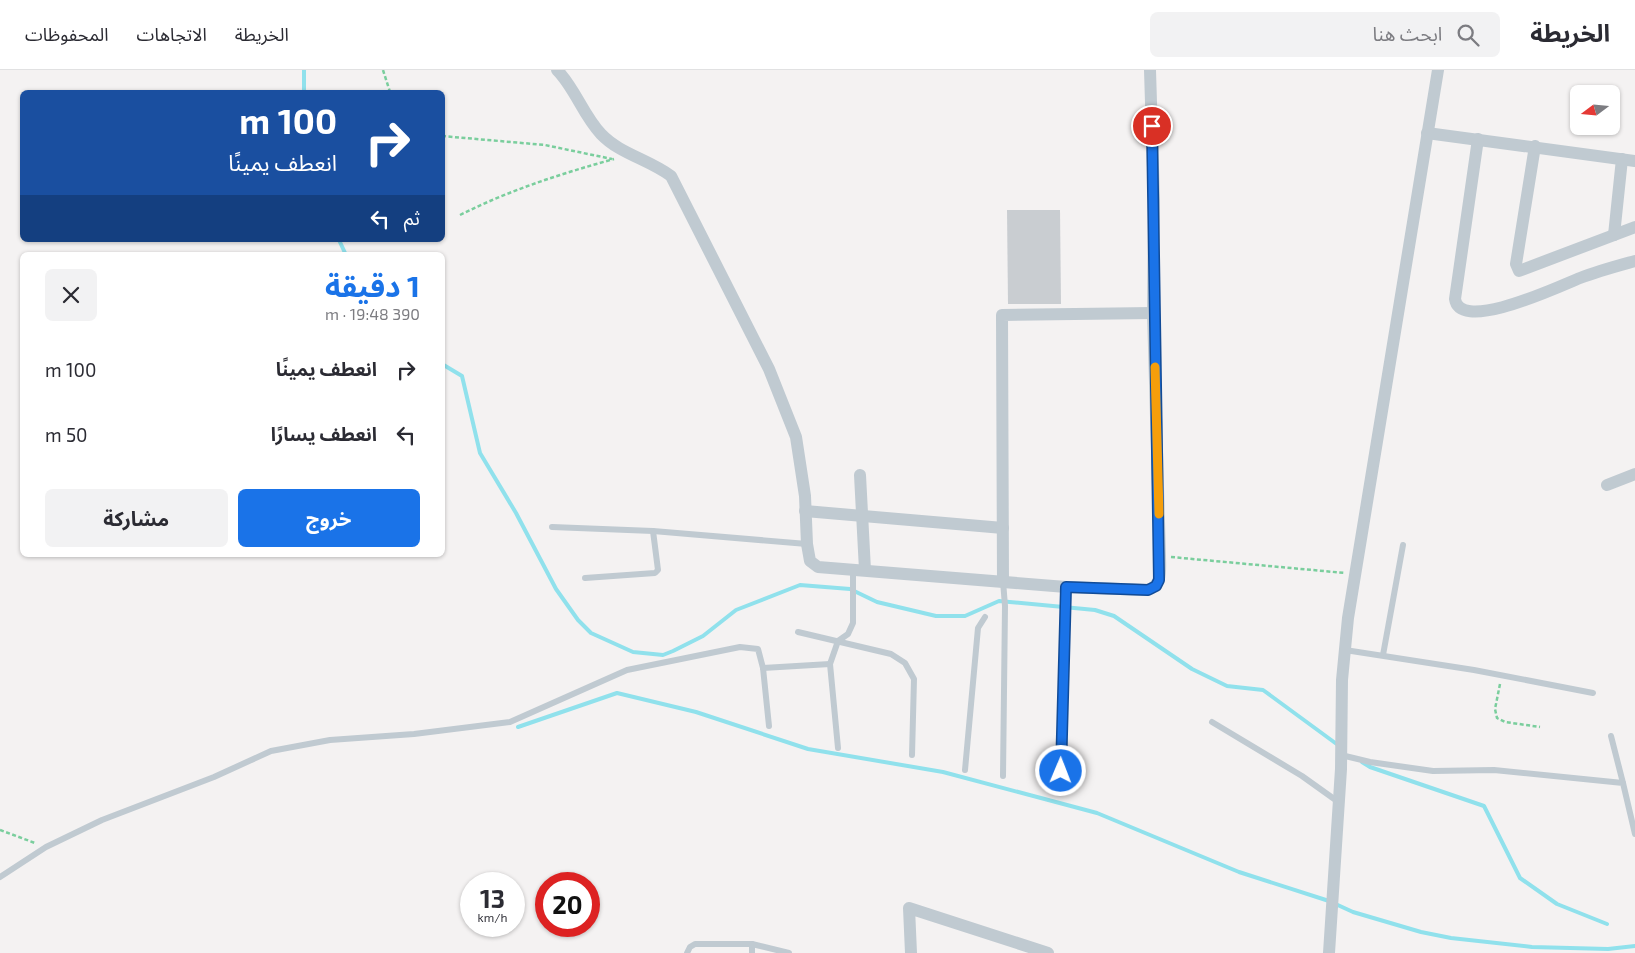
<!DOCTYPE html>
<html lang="ar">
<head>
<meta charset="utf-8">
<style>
	body { margin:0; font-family:"Exo 2","Noto Sans Arabic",sans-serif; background:#f2f2f3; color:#2b2b33; direction:rtl; height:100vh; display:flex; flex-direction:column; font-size:19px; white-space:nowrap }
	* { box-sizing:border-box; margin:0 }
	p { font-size:16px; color:#7c7c81 }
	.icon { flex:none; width:28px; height:28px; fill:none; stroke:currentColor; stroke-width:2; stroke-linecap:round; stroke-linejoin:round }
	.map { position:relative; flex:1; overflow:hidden; direction:ltr }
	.side { position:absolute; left:20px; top:182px; width:425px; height:305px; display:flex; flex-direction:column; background:#fff; border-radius:8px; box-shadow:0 1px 4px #0004; direction:rtl }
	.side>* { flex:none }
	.hud { position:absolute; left:20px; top:20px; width:425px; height:152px; border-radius:8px; box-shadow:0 1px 4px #0004; direction:rtl; background:#1a4fa0; color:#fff; overflow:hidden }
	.needle { width:32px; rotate:254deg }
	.fabs { position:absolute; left:1570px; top:15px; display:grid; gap:10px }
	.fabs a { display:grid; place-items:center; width:50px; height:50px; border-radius:8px; background:#fff; box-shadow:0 1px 4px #0004; font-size:25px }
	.speed { position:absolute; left:460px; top:802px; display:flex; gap:10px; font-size:25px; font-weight:700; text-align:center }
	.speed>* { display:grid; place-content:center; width:65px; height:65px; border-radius:50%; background:#fff; box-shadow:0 1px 4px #0004; line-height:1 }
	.speed small { font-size:12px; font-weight:400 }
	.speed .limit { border:8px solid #d22; background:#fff; color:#111 }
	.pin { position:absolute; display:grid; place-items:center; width:42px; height:42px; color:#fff; margin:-21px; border:2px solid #fff; border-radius:50%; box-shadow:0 1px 5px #0007 }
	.me { position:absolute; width:55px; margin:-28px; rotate:1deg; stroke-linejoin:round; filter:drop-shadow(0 0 4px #0008) }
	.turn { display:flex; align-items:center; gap:18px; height:105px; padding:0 25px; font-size:22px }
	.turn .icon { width:65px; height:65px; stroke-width:2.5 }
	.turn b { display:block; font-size:35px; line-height:42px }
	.then { display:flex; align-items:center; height:48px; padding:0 25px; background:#0003; gap:10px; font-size:19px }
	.round { display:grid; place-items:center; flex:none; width:52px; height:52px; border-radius:8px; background:#f2f2f3 }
	.overview { display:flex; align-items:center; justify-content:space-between; height:85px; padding:0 25px }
	h1 { font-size:30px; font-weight:700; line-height:38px; color:#1a73e8 }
	.primary-button { display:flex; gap:10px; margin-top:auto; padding:10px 25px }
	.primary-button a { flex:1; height:58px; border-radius:8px; background:#1a73e8; color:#fff; font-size:20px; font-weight:700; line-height:58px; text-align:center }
	.primary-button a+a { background:#f2f2f3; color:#2b2b33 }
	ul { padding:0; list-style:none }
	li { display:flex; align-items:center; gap:15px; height:65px; padding:0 25px }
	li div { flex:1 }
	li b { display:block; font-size:19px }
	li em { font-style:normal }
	header { display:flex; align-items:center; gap:30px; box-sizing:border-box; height:70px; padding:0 25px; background:#fff; border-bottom:1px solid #e1e1e2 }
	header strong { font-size:24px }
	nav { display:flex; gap:28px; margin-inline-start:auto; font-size:18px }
	.search { width:350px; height:45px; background:#f2f2f3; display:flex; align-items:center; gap:12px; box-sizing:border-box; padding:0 18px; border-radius:8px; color:#7c7c81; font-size:19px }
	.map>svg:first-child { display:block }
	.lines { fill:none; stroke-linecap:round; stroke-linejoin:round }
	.stream { stroke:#90e1ec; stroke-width:4 }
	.building { fill:#c9cdd1 }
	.path { stroke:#7ace9d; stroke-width:2.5; stroke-dasharray:4 2.5; stroke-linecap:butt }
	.lane { stroke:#c0cad1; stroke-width:6 }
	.street { stroke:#c0cad1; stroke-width:12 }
	.route-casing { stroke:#114b97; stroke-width:12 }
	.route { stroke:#1a73e8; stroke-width:9 }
	.slow { stroke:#f59e0b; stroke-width:9 }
</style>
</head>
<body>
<header>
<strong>الخريطة</strong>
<div class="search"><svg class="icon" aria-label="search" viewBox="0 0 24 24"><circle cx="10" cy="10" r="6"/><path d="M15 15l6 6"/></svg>ابحث هنا</div>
<nav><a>الخريطة</a><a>الاتجاهات</a><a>المحفوظات</a></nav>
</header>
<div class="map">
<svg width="1635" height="883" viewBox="0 0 1635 883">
	<rect width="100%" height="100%" fill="#f4f2f2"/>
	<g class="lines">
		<g class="stream">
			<polyline points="304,22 304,0"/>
			<polyline points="339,170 346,185"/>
			<polyline points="442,294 462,306 480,383 516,443 556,519 578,550 591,563 633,582 663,585 673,581 703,566 736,540 800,515 850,519 877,532 936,546 965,546 999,531 1095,540 1114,546 1192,599 1227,616 1263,620 1338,675"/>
			<polyline points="518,657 617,623 696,642 808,679 943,702 1097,743 1239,802 1329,831 1353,842 1421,862 1451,868 1532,877 1608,879 1635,876"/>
			<polyline points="1362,692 1370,697 1484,736 1520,808 1557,834 1607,854"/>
		</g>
	</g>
	<polygon class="building" points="1007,140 1060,140 1061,234 1008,234"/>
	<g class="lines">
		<g class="path">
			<polyline points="383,0 390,22"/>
			<polyline points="442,66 545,75 612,89"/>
			<path d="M460 145C510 120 560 104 614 89"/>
			<polyline points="1171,487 1345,503"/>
			<polyline points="1500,614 1495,639 1497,648 1505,652 1540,657"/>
			<polyline points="0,760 35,773"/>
		</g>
		<g class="lane">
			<polyline points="552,457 653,461 807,474"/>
			<polyline points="585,508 655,503 658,500 653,461"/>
			<polyline points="798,562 891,584 905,593 914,609 912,685"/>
			<polyline points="1345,580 1474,600 1593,623"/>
			<polyline points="1383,585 1403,475"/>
			<polyline points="763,598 830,594"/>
			<polyline points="1212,652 1302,706 1337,731"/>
			<polyline points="1611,666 1623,713"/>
			<polyline points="838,678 830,594 838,571 848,564 853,553 853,499"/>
			<polyline points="1341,685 1370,692 1433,701 1494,700 1623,713 1635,764"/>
			<polyline points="965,700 978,558 985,547"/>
			<polyline points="1003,706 1005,536 1003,511"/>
			<polyline points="1060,720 1066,517"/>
			<polyline points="0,807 46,777 102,750 214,707 271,681 330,670 414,664 510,652 627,600 740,577 758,579 763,598 769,656"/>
			<polyline points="687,883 690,877 695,874 752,874 789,883"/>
			<polyline points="752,883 752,874"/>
		</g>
		<g class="street">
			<path d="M557 0C575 18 583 45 601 64 620 84 648 89 671 106L769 299 796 367 805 426 807 474 810 491 818 497 1066 517 1147 520C1163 516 1160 499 1160 486L1153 243 1154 130 1150 0"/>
			<polyline points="1427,63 1635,91"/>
			<path d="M1478 69 1455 229C1460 264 1562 215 1580 208 1598 201 1617 196 1635 191"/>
			<polyline points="1535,76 1516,194 1519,201 1635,157"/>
			<polyline points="1614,165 1622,89"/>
			<polyline points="860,405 865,500"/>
			<polyline points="1607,415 1635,404"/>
			<polyline points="805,441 1003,458"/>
			<polyline points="1003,511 1002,245 1153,243"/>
			<polyline points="911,883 909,838 1048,883"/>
			<polyline points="1329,883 1341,699 1342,610 1348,548 1438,0"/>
		</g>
	</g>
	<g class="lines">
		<defs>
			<polyline id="route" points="1061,701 1066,517 1148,520 1156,516 1159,510 1152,56"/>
		</defs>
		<use href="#route" class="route-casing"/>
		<use href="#route" class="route"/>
		<polyline class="slow" points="1155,297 1159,444"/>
	</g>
</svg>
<div class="fabs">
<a><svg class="needle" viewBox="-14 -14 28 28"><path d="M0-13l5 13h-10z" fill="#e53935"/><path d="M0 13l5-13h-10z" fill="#7c7c81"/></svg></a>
</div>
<div class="speed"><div>13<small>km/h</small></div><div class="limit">20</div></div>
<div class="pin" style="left:1152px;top:56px;background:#d93025"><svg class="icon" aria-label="arrive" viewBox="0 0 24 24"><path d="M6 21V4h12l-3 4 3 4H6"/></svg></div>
<svg class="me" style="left:1061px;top:701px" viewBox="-20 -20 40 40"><circle r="17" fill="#1a73e8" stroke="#fff" stroke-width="3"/><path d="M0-11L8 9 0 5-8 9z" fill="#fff"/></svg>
<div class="hud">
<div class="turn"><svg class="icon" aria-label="right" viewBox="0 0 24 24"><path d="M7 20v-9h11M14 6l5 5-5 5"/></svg><div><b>100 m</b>انعطف يمينًا</div></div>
<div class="then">ثم<svg class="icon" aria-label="left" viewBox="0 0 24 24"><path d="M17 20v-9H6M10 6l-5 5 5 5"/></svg></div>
</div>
<section class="side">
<div class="overview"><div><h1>1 دقيقة</h1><p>390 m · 19:48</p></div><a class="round"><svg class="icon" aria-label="close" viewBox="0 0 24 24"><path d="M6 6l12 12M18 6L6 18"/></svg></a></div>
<ul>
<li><svg class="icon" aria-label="right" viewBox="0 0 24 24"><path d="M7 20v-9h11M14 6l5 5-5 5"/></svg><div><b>انعطف يمينًا</b></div><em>100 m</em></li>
<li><svg class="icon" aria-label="left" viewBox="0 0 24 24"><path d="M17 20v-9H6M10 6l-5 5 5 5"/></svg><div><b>انعطف يسارًا</b></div><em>50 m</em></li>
</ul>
<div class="primary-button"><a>خروج</a><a>مشاركة</a></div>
</section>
</div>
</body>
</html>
